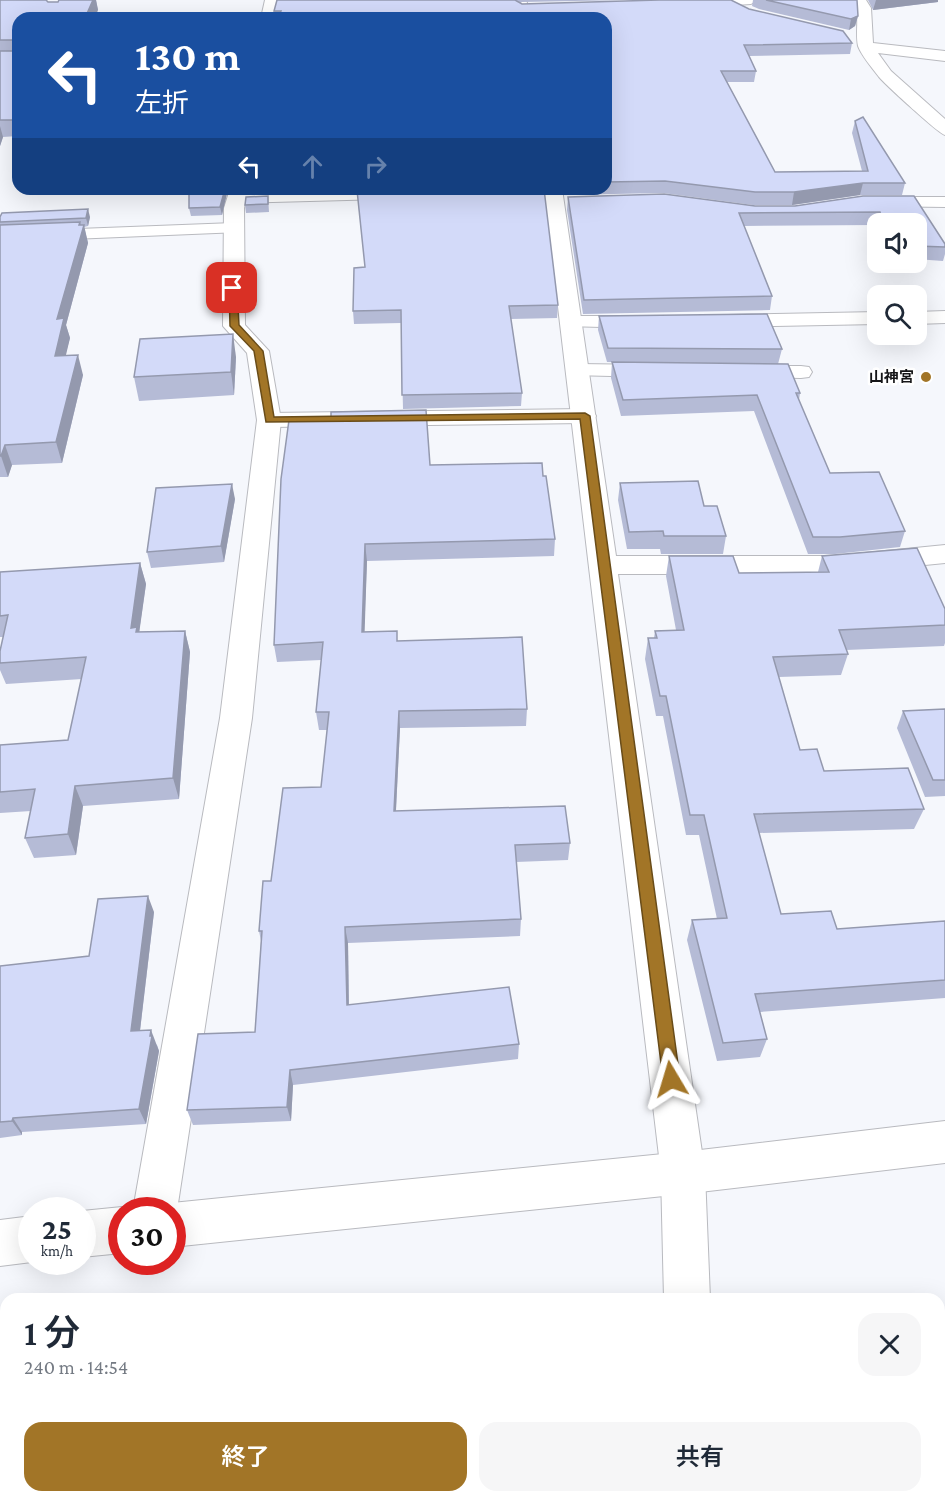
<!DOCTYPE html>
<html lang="ja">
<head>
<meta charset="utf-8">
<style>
	body { margin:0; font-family:"Crimson Pro","Noto Sans JP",serif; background:#f6f6f7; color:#1f2937; height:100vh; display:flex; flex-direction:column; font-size:22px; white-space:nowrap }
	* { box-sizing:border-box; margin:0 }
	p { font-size:20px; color:#747a83 }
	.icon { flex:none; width:33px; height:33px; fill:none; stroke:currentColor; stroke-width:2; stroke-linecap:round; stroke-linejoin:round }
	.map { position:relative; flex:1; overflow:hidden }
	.details { position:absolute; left:0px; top:1293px; width:945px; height:210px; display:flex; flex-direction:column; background:#fff; border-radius:18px 18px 0 0; box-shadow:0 6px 24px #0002 }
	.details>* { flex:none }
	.hud { position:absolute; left:12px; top:12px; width:600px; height:183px; border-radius:18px; box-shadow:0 6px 24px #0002; background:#1a4fa0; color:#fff; overflow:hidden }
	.fabs { position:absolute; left:867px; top:213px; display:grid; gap:12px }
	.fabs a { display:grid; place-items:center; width:60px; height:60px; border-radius:12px; background:#fff; box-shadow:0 6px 24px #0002; font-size:30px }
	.speed { position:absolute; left:18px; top:1197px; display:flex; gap:12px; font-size:30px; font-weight:700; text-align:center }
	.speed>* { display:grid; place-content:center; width:78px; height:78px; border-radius:50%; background:#fff; box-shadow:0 6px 24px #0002; line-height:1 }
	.speed small { font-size:15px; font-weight:400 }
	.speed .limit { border:9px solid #d22; background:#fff; color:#111 }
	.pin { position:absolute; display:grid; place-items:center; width:51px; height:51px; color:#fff; margin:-26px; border-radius:12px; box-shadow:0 3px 9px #0006 }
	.me { position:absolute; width:66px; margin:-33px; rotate:353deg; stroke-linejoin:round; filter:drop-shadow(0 0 4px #0008) }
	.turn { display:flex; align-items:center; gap:21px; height:126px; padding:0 24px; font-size:27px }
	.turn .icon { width:78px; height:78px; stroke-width:2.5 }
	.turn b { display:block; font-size:42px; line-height:51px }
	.lanes { display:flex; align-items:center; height:57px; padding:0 24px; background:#0003; justify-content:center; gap:30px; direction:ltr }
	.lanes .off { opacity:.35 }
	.round { display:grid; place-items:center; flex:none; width:63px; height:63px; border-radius:18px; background:#f6f6f7 }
	.summary { display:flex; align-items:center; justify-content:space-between; height:102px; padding:0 24px }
	h1 { font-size:36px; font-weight:600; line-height:45px }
	.button { display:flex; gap:12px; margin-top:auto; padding:12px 24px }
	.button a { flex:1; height:69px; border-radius:18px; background:#a27527; color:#fff; font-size:24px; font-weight:600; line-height:69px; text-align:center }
	.button a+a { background:#f6f6f7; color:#1f2937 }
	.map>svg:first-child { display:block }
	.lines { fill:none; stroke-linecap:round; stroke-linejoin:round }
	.lane-casing { stroke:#b9babf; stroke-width:2 }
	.street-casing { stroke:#b9babf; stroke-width:2 }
	.secondary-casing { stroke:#b9babf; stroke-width:2 }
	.lane { fill:#fff; fill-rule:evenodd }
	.street { fill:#fff; fill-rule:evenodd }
	.secondary { fill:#fff; fill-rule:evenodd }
	.wall { fill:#b5bbd6 }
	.shaded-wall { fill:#9499ae }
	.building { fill:#d3daf9; stroke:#9499ae; stroke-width:1.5 }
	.route { fill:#a27527; stroke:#694c19; stroke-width:1.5 }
	.poi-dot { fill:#a27527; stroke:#fff; stroke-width:2 }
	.labels { text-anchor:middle; stroke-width:5; stroke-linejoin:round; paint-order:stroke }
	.far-poi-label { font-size:15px; font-weight:bold; fill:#161618; stroke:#fff; text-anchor:end }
</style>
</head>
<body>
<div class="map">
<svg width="945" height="1503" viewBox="0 0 945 1503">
	<rect width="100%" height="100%" fill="#f5f7fc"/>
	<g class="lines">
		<defs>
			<g id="lane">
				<polygon points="411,189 408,193 384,199 237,203 231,202 228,198 231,194 237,193"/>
				<polygon points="878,197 945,197 945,207 872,206 869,202 872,198"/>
				<polygon points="234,223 240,224 243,228 240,232 0,242 0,232"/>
				<polygon points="945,311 945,323 916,324 916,312"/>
				<polygon points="878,312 878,324 728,327 721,325 718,321 721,317 728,315"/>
				<polygon points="572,316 638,316 645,318 648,322 645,326 638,328 565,326 562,322 565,318"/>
				<polygon points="579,364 651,365 659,366 662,371 659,376 651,377 571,375 568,370 571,365"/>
				<polygon points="750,366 801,366 809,367 812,372 809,377 801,378 742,377 739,372 742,367"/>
				<polygon points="585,409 593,411 596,416 593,421 585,423 269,427 261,425 258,420 261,415 269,413"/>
			</g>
			<g id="street">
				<polygon points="265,0 279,0 275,18 261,18"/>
				<polygon points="512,0 526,0 532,18 518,18"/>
				<polygon points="688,0 758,0 751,4 689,8 682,4"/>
				<path d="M852 0H866L871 8 873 43 945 51V61L878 53 891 71 945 119V135C939 134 886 85 879 77 873 69 861 55 858 46 855 30 861 14 852 0Z"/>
				<polygon points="230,189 248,189 244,208 245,325 269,351 281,420 252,718 177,1210 172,1222 172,1210 133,1210 220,718 257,420 247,353 223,326 224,208"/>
				<polygon points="544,189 562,189 616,556 835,556 945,545 945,563 835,574 618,574 705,1173 710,1299 664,1299 661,1173"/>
				<polygon points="666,1497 718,1497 719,1503 667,1503"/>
			</g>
			<g id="secondary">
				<polygon points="945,1121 945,1163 683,1194 172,1247 172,1210 156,1210 172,1203 683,1152"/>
				<polygon points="122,1207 129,1210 122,1210 122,1253 82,1257 82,1211"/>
				<polygon points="32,1216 32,1262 0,1266 0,1220"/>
			</g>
		</defs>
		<use href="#lane" class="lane-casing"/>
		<use href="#street" class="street-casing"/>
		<use href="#secondary" class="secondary-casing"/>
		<use href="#lane" class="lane"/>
		<use href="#street" class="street"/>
		<use href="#secondary" class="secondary"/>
	</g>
	<g class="wall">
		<polygon points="0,0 48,2 58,2 59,0 96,0 98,10 18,18 18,136 3,137 0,146"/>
		<polygon points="277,0 626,0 522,2 520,3 522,4 749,9 852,43 850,54 749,56 756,71 754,82 727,82 775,172 862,171 852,133 855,121 905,183 902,195 860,195 792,205 753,205 663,193 565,195 563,189 606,189 606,18 275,18 274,11"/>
		<polygon points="753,0 857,0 858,16 855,26 849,30 759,9 752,6"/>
		<polygon points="868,0 938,0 938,2 873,10"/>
		<polygon points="228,189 222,215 191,216 189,208"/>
		<polygon points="249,189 268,189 268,190 250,190"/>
		<polygon points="664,194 755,206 795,206 863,196 914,196 945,244 945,254 943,261 916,259 916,224 878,224 878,230 876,225 744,226 772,296 770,310 583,314 567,210 568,197"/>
		<polygon points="268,196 269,212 246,213 245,205"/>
		<polygon points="358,202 558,305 557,318 511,319 522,393 521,406 403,409 401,323 354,324 353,311 365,267"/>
		<polygon points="0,217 90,217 88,226 84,227 88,243 66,325 70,338 65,356 83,375 62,463 12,465 8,477 0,477"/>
		<polygon points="599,316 782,349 778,364 607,362 598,330"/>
		<polygon points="236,357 234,395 139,401 134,377"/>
		<polygon points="612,362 800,393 799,400 830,473 905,531 900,547 835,554 808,554 754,411 621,416 611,378"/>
		<polygon points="430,465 543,476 555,539 554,556 367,561 364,632 397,641 527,709 526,726 400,728 396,811 570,843 568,860 516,862 521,919 520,936 348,943 349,1005 519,1044 518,1059 293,1085 291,1121 193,1125 187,1110 255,1032 261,941 259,931 271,881 321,787 327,730 319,730 316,712 321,660 277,662 274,645"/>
		<polygon points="620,483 704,506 726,536 723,554 661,554 660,549 627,549 618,500"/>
		<polygon points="235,499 224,562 151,568 147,552"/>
		<polygon points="669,556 739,573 818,572 822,556 945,609 945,643 944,646 846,650 848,654 841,675 779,677 800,750 824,771 924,809 914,829 759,833 781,914 837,929 945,921 945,998 760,1012 767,1039 760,1057 717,1061 687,940 692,920 717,919 699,835 686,835 663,716 656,716 645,659 648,638 654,638 655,631 676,630 666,576"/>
		<polygon points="140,563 146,584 139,632 185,631 190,652 179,799 83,806 76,855 34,858 25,838 31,811 0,813 0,745 68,740 82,679 6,684 0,670 0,651 3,637 0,637 0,572"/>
		<polygon points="945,709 945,796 925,797 897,728 903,711"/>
		<polygon points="154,912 140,1031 157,1045 159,1051 146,1124 22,1132 22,1135 0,1138 0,966 89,956"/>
	</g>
	<g class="shaded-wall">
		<polygon points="93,0 96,0 98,10 95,18 85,18"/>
		<polygon points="876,0 938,0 938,2 873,10"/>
		<polygon points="858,16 855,26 849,30 851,19"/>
		<polygon points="0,126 3,137 0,146"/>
		<polygon points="863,183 860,195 792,205 794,192"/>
		<polygon points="225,189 228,189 222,215 220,207"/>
		<polygon points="88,209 90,217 88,226 86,218"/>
		<polygon points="80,222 82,231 84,225 88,243 66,325 70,338 61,376 55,356 57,319"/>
		<polygon points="233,334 236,357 234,395 231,372"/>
		<polygon points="78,355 83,375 62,463 56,442"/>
		<polygon points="5,445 12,465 8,477 1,456"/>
		<polygon points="232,484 235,499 224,562 221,546"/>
		<polygon points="365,544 367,561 364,650 362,632"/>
		<polygon points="140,563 146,584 139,634 131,628"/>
		<polygon points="185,631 190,652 179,799 173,778"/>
		<polygon points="399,711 400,728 395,828 394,811"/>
		<polygon points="75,786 83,806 76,855 68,834"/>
		<polygon points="148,896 154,912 138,1047 131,1031"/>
		<polygon points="345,927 348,943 349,1021 347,1005"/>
		<polygon points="151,1030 159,1051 146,1124 139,1109"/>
		<polygon points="290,1070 293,1085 291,1121 287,1107"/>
		<polygon points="13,1118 22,1132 22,1135 12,1121"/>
		<polygon points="91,1497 101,1497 100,1503 90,1503"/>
	</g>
	<g class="building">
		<polygon points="0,0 46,0 48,2 58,2 59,0 93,0 85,18 18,18 18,120 0,120 0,51 16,51 16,40 0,40"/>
		<polygon points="277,0 515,0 522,4 659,0 731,0 749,9 843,31 852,43 744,45 756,71 721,71 775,172 868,171 855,121 863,117 905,183 863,183 794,192 755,192 665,181 606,182 606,18 278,18 281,11 274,11"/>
		<polygon points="766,0 857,0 858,16 851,19"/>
		<polygon points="189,189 225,189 220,207 189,208"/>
		<polygon points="381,189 544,189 558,305 509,306 522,393 402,395 401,310 353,311 354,268 365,267 357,190"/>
		<polygon points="664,194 755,206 795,206 863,196 914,196 945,244 945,247 916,246 916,224 883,224 880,212 739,213 772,296 584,300 568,197"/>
		<polygon points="268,196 268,204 245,205 246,197"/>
		<polygon points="88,209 86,218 0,222 0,217 2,213"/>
		<polygon points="80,222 79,225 84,225 57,319 64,318 55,356 78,355 56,442 5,445 1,456 0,456 0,225"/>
		<polygon points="767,314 782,349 608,348 599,316"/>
		<polygon points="233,334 231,372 134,377 140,339"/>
		<polygon points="612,362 788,364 800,393 796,393 830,473 879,472 905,531 840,537 813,537 757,395 623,400"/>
		<polygon points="426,410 430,465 542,463 543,476 546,476 555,539 365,544 362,632 397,631 397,641 522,637 527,709 399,711 394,811 565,806 570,843 515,845 521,919 345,927 347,1005 509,987 519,1044 290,1070 287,1107 187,1110 198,1034 255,1032 262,931 259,931 263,881 271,881 283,788 321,787 329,712 316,712 323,642 274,645 281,479 289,420 331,419 331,412"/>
		<polygon points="698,481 704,506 717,506 726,536 664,536 663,531 629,532 620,483"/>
		<polygon points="232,484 221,546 147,552 156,488"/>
		<polygon points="917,548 945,609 945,625 839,630 848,654 773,657 800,750 817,749 824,771 908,768 924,809 754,814 781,914 831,911 837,929 945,921 945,980 755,994 767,1039 723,1043 692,920 727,918 704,815 690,815 666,696 660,696 648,638 657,638 655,631 684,630 669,556 733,556 739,573 829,572 822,556"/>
		<polygon points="140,563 131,628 137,627 136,632 185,631 173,778 75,786 68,834 25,838 35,789 0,792 0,745 68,740 86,657 0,663 0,651 8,615 0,616 0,572"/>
		<polygon points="945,709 945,780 933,780 903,711"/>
		<polygon points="148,896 131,1031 151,1030 150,1036 152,1036 139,1109 13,1118 12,1121 0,1122 0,966 89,956 98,899"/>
		<polygon points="6,1472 6,1497 91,1497 90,1503 0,1503 0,1473"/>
	</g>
	<polygon class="route" points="229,286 237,288 239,325 263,351 274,417 585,413 590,416 680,1079 677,1085 671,1087 665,1085 663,1079 580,419 266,422 254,351 230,326"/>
	<circle class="poi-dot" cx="926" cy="377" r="6"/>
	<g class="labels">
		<g class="far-poi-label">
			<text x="914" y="382">山神宮</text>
		</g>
	</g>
</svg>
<div class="fabs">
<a><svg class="icon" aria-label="sound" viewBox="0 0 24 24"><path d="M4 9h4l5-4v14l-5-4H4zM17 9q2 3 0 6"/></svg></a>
<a><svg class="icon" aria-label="search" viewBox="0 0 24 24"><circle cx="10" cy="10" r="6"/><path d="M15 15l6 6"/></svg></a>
</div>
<div class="speed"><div>25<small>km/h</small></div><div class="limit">30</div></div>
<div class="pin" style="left:232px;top:288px;background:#d93025"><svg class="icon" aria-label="arrive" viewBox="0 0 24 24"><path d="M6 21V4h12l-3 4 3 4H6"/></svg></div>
<svg class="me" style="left:671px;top:1079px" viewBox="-20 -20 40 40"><path d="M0-17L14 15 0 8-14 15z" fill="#a27527" stroke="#fff" stroke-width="4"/></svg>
<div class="hud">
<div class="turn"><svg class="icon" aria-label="left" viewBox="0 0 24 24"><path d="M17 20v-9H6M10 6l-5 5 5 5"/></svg><div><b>130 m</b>左折</div></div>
<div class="lanes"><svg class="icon" aria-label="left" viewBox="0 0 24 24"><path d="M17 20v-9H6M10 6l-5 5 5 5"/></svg><svg class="icon off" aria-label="ahead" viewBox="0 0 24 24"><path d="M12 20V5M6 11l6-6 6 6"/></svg><svg class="icon off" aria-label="right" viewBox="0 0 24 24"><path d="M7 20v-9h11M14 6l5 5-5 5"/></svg></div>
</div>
<section class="details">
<div class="summary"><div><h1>1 分</h1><p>240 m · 14:54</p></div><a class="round"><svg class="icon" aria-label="close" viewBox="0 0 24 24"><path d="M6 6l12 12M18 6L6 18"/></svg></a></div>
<div class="button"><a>終了</a><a>共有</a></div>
</section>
</div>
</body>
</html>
